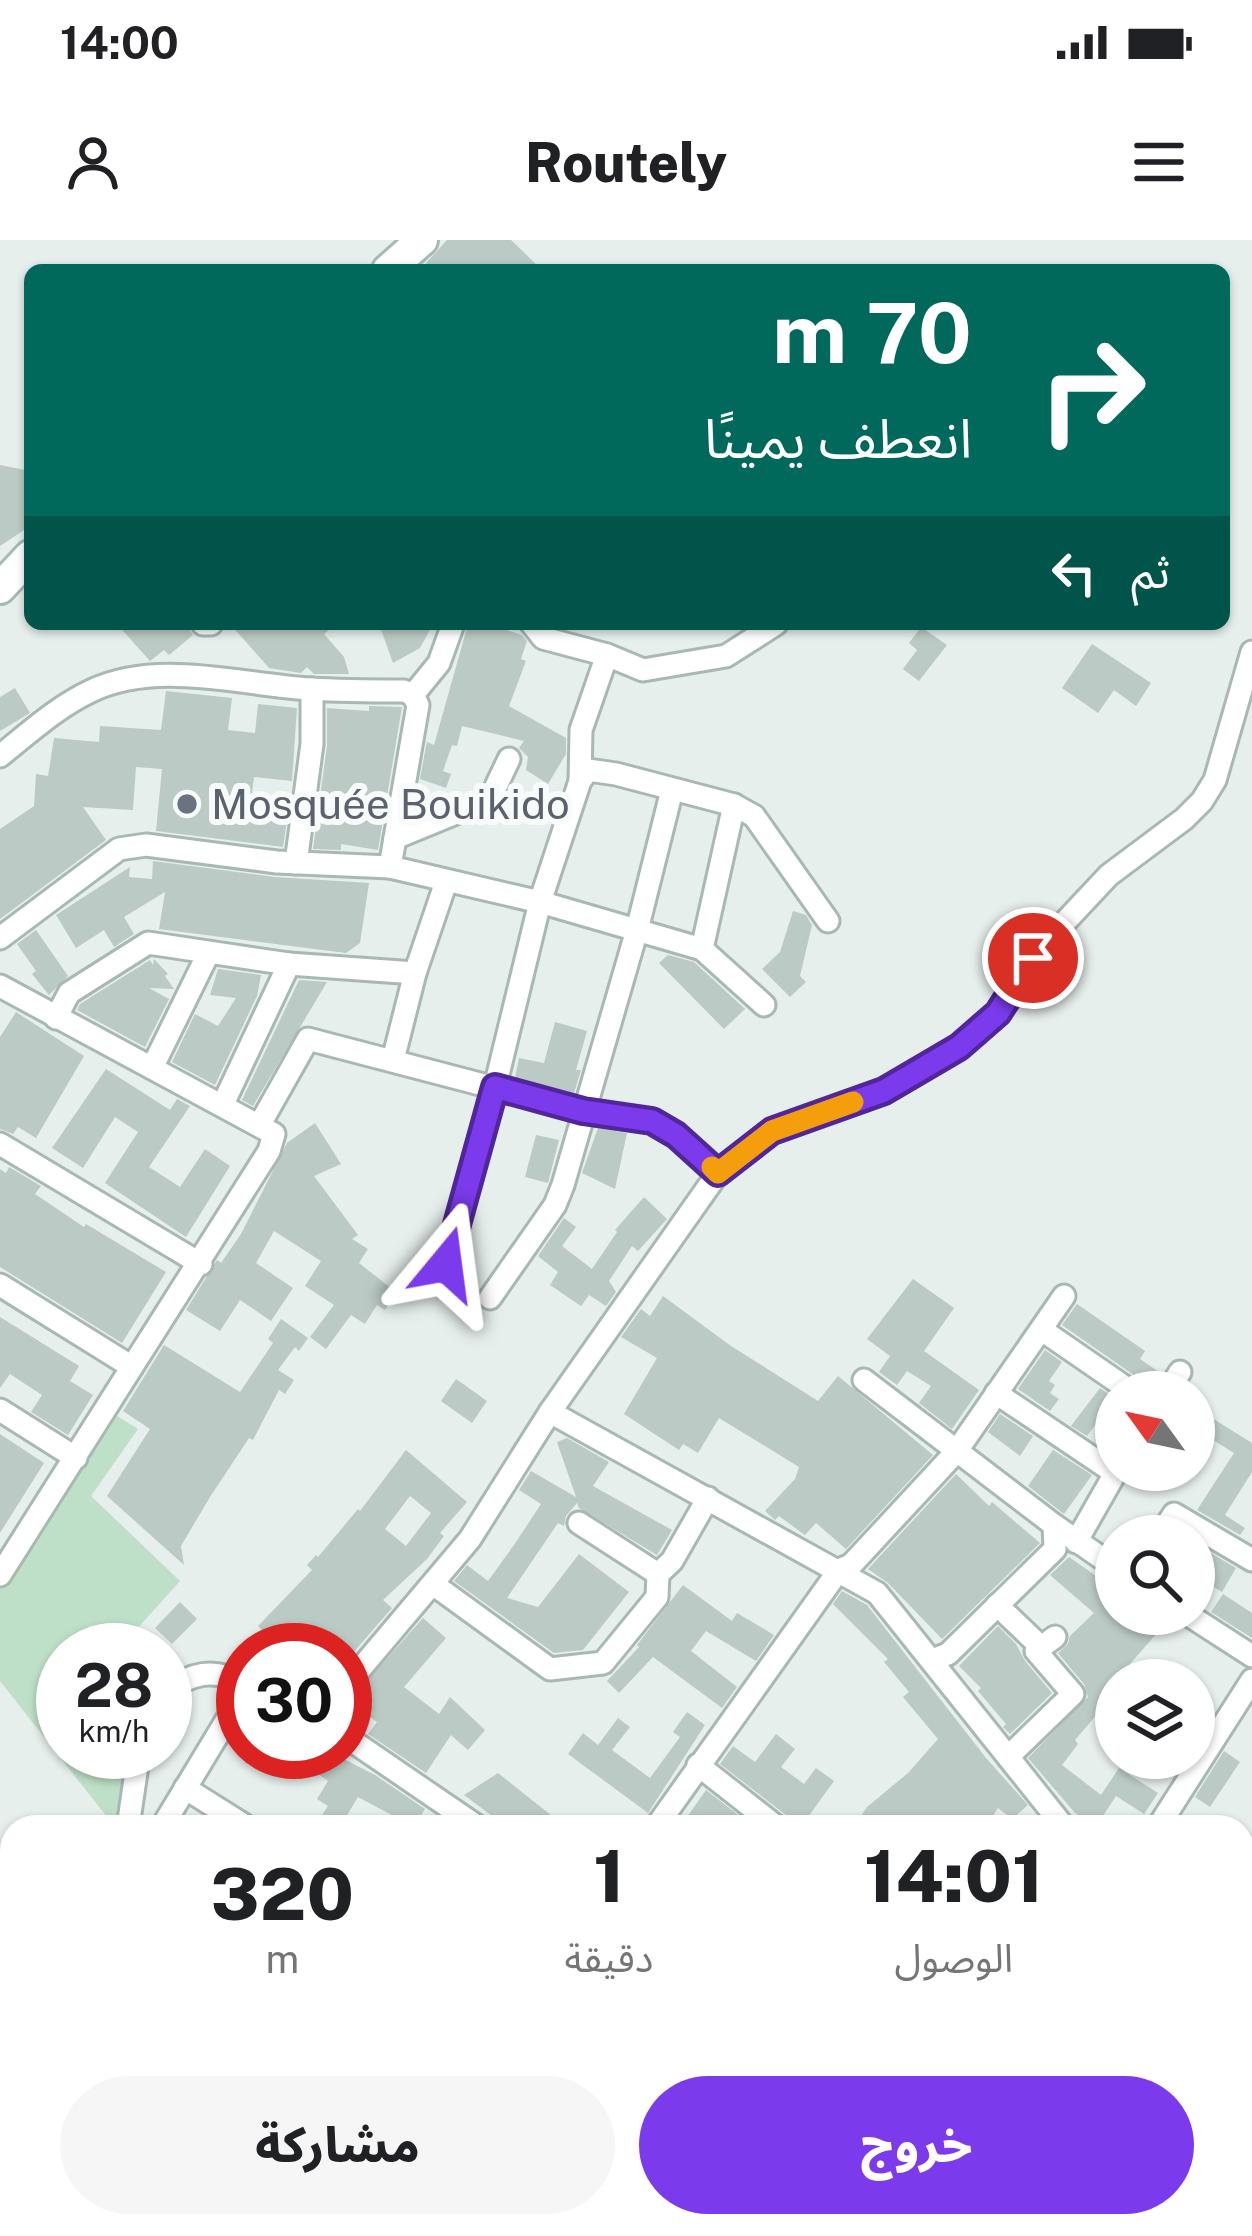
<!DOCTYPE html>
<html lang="ar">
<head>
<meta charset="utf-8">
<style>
	body { margin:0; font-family:"Public Sans","Noto Sans Arabic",sans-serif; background:#f6f6f6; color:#202124; direction:rtl; height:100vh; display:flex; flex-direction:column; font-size:45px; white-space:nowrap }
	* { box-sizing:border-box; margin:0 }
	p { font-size:39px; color:#757577 }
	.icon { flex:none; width:66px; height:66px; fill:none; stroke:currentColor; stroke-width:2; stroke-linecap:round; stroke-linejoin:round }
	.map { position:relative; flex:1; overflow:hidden; direction:ltr }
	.sheet { position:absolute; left:0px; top:1575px; width:1254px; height:423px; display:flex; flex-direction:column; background:#fff; border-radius:36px 36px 0 0; box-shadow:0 3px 9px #0004; direction:rtl }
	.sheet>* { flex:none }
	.hud { position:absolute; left:24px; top:24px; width:1206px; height:366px; border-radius:18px; box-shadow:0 3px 9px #0004; direction:rtl; background:#00695c; color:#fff; overflow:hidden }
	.needle { width:78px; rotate:303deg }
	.tools { position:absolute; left:1095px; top:1131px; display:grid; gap:24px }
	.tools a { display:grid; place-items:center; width:120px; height:120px; border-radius:50%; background:#fff; box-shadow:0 3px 9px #0004; font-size:60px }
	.speed { position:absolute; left:36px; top:1383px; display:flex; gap:24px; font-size:60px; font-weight:700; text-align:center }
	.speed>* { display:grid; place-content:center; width:156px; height:156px; border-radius:50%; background:#fff; box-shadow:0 3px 9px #0004; line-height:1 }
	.speed small { font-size:30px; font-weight:400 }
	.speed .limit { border:18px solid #d22; background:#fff; color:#111 }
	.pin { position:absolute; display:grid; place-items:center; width:102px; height:102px; color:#fff; margin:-51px; border:6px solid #fff; border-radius:50%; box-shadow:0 3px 12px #0007 }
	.me { position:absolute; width:132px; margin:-66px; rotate:16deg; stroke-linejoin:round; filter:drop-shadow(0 0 9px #0008) }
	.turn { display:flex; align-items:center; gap:42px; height:252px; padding:0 60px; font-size:54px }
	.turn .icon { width:156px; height:156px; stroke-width:2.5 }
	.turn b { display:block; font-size:84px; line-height:102px }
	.then { display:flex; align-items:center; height:114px; padding:0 60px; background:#0003; gap:24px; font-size:45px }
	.eta { display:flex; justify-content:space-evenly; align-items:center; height:204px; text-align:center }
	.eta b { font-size:72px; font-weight:800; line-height:84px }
	.primary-button { display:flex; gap:24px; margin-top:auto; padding:24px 60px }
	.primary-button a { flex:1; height:138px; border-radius:72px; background:#7c3aed; color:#fff; font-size:48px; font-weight:800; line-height:138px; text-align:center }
	.primary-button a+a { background:#f6f6f6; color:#202124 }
	.status { display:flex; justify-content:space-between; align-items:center; height:84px; padding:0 60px; background:#fff; direction:ltr }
	.status svg { height:33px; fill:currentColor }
	header { display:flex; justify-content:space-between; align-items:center; height:156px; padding:0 60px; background:#fff; font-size:54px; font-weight:800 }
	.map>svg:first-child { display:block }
	.green { fill:#bfe0c8 }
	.building { fill:#bbcac4; fill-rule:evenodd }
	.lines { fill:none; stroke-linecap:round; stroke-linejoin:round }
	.street-casing { stroke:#a8b8b2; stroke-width:27 }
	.secondary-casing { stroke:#a4bbb3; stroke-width:36 }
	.street { stroke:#fff; stroke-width:21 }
	.secondary { stroke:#fff; stroke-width:30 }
	.route-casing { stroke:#51269a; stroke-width:30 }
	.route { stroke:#7c3aed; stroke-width:21 }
	.slow { stroke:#f59e0b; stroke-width:21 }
	.worship-dot { fill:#6b7280; stroke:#f7fbf9; stroke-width:4.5 }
	.labels { text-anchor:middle; stroke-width:12; stroke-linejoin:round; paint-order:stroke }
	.worship-label { font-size:42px; fill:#5b616d; stroke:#f7fbf9; text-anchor:start }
</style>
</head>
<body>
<div class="status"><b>14:00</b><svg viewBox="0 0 49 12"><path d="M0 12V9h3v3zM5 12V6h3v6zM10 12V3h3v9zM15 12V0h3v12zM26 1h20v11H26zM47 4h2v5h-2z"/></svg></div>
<header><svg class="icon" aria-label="menu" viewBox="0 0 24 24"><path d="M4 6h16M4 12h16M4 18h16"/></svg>Routely<svg class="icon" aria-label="person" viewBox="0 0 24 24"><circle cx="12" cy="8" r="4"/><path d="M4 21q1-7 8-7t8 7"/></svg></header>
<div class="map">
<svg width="1252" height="1996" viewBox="0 0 1252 1996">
	<rect width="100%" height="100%" fill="#e6efeb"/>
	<polygon class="green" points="114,1174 138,1189 91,1256 180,1341 136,1390 128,1410 63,1410 63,1512 131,1512 115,1587 0,1441 0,1344"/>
	<g class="building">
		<polygon points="447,0 511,0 542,30 434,30 426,23"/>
		<polygon points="0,225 30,231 30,286 0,306"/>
		<polygon points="117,384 186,384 193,395 169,415 164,410 150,421"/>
		<polygon points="230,384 336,384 324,394 344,417 349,434 314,434 307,427 301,433 269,428"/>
		<polygon points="379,384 433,384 420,408 393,423"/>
		<polygon points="468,384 487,384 522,395 527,401 521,419 526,421 509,466 566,498 566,514 548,544 526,530 528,517 519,508 524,501 462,486 457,506 452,505 443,531 451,534 446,548 420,539 426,506 427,502 434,505"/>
		<polygon points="921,387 947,405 919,441 903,429 917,410 909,403"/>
		<polygon points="1092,404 1151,443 1136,466 1114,450 1098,473 1062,448"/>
		<polygon points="15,448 30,473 0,491 0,457"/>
		<polygon points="166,451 232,458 228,490 255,493 258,464 297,468 292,541 254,537 250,569 288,573 283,607 156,591 162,529 136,527 133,570 83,567 106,600 0,679 0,589 34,566 36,534 48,536 54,498 99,502 100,486 161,490"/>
		<polygon points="369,466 402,467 378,610 341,604 341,610 313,609 327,506 327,468 369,471"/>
		<polygon points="153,621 275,637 369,643 360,703 346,713 159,689 165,652 124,677 134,694 114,707 104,690 76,708 56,675 130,627 129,637 152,639"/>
		<polygon points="793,671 806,675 812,685 800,736 806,742 790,757 762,729 780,712"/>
		<polygon points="36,690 68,736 49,755 32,734 36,731 17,704"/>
		<polygon points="668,715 694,722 745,769 724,789 659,723"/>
		<polygon points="154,719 168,734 165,736 174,749 149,748 169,759 145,807 77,770 80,764 150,720 153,725"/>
		<polygon points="218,729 261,735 257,756 215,845 172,822 195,774 218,786 236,758 210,755"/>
		<polygon points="299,740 327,742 253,866 242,860"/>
		<polygon points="16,772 84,816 36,898 18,887 13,894 0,889 0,797"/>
		<polygon points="555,782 587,791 576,830 581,830 574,853 515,838 519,818 544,823"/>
		<polygon points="106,829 170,870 177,859 190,866 149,927 180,947 205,909 230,926 186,997 105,943 138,892 115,877 83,928 52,908"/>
		<polygon points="315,883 341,924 314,936 358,995 352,999 368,1009 359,1023 397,1053 385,1070 377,1065 365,1084 351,1075 326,1109 310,1097 334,1065 305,1046 321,1021 274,991 256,1023 293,1048 271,1081 240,1060 220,1091 186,1070 217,1020 221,1023 241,994 287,903"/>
		<polygon points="598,888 627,893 615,949 582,933"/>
		<polygon points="536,895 559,900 548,943 525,937"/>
		<polygon points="9,927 41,946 35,954 84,987 86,984 166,1032 122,1103 0,1027 0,929 6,933"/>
		<polygon points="644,957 667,979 638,1011 632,1006 609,1041 616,1052 606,1066 589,1055 581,1066 550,1045 558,1032 538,1016 564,978 576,987 562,1006 592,1029 617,992 615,990"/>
		<polygon points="913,1039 954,1068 924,1111 979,1150 952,1189 919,1163 931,1146 907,1131 897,1145 879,1132 890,1116 867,1099"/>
		<polygon points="663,1056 731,1106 818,1161 838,1136 933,1215 846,1309 816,1283 805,1295 779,1276 775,1280 765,1271 795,1239 799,1227 719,1178 698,1213 683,1204 679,1210 624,1174 657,1118 621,1097 641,1069 650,1076"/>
		<polygon points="1077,1064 1145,1111 1140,1119 1159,1132 1147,1149 1141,1140 1062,1085"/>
		<polygon points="0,1077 79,1126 70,1141 93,1155 68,1195 31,1172 42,1155 10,1134 0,1148"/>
		<polygon points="281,1079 308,1098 299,1111 295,1107 278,1130 294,1140 285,1154 279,1150 253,1200 249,1198 210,1257 181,1306 184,1325 107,1256 150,1189 123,1171 164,1105 240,1152 273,1103 268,1099"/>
		<polygon points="1045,1110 1062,1122 1049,1141 1055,1145 1050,1153 1059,1159 1050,1171 1018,1149"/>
		<polygon points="456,1139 487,1161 472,1183 441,1161"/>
		<polygon points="1100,1148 1116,1159 1116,1189 1101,1177 1087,1196 1071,1186"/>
		<polygon points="1199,1170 1252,1203 1252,1232 1225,1275 1245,1288 1240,1295 1197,1270 1234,1213 1194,1188"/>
		<polygon points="1000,1174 1033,1196 1020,1216 988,1192"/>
		<polygon points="0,1194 44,1223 0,1293"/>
		<polygon points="567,1198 609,1222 593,1246 672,1290 657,1315 579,1268 577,1263 566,1276 564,1286 558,1283 507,1358 538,1367 579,1314 629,1352 583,1410 554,1413 454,1341 467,1325 488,1341 514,1305 541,1264 519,1250 531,1231 576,1257 557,1202"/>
		<path d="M406 1210 467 1262 440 1293 444 1296 427 1319 383 1360 392 1368 345 1422V1410H324L298 1388 279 1407 258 1386 312 1330 307 1325 316 1315 318 1317 358 1269 360 1271ZM410 1256 431 1273 406 1306 385 1289Z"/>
		<polygon points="1053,1210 1092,1235 1064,1274 1028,1246"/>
		<polygon points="956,1234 989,1266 992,1262 1040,1303 942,1399 888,1343 868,1329"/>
		<polygon points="1194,1303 1236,1328 1222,1352 1194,1335"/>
		<polygon points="1069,1317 1116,1350 1116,1374 1150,1374 1164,1385 1123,1432 1132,1440 1116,1440 1116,1452 1075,1500 1078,1504 1062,1525 1101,1555 1119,1528 1158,1553 1144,1574 1116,1556 1099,1582 1091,1576 1089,1582 1075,1573 1028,1518 1088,1457 1084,1444 1058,1413 1068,1404 1070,1396 1094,1373 1050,1335"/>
		<polygon points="683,1345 732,1381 737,1373 774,1395 756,1421 706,1391 691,1411 737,1447 722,1468 653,1417 619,1453 607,1441 639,1407 637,1405"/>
		<polygon points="842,1351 867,1365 986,1518 1028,1565 1012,1579 998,1568 986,1587 854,1587 867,1567 908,1533 938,1499 903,1457 909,1452 884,1422 888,1419 833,1364"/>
		<polygon points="1223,1354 1252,1373 1252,1398 1211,1372"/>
		<polygon points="180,1362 197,1379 172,1404 155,1388"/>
		<polygon points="423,1378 446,1398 404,1447 439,1474 450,1457 485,1490 468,1510 451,1495 426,1533 368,1494 377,1482 349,1461"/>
		<polygon points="998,1386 1016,1404 1025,1421 1052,1453 1010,1494 1003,1487 1006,1484 978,1451 981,1448 959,1426"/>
		<polygon points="687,1472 705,1485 648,1573 568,1514 583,1493 598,1505 618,1478 630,1487 612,1510 650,1538 680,1497 673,1492"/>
		<polygon points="776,1494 795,1509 781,1527 804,1544 816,1528 834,1541 808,1577 823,1587 792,1587 786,1575 720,1524 733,1506 755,1522"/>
		<polygon points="1224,1511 1240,1522 1210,1567 1195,1557"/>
		<polygon points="332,1513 375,1535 425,1569 414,1587 358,1557 340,1587 314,1587 328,1566 317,1559 328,1541 318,1534"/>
		<polygon points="498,1533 552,1576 544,1587 507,1587 464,1555"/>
		<polygon points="706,1550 746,1581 742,1587 680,1587"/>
	</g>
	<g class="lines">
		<defs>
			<g id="street">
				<polyline points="203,384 211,384"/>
				<polyline points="532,384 543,398 607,415"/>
				<polyline points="413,455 439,423 453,384"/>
				<path d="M0 516C29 493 57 467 91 451 157 419 241 445 311 449 342 451 373 451 404 451L413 455 418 465 390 627 277 622 146 605 119 609 0 698"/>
				<polyline points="580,541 581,490 607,415 643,430 726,416 776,384"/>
				<polyline points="395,598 490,559 509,519"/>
				<polyline points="296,623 312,504 312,449"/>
				<polyline points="390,627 540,662 702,709 764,765"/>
				<polyline points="702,709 734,565"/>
				<polyline points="0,746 274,894 269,911 0,1335"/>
				<polyline points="56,778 69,753 148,703 289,724 415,733"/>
				<polyline points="393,820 415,733 446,642"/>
				<polyline points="152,828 208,714"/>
				<polyline points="223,864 289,724"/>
				<polyline points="260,884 308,799 583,871 652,881 676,895 718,933"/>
				<polyline points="0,904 201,1024"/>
				<polyline points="446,1024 495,847 540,662 580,541 588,530 616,534 734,565 754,576 828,681"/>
				<polyline points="0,1045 132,1127"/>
				<polyline points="490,1058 555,965 563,945 637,690 672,550"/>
				<polyline points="1042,1090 1132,1152"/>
				<polyline points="864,1140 1054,1285 1116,1328"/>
				<polyline points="1167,1152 1180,1132"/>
				<polyline points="996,1153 1115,1233"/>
				<polyline points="0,1170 76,1218"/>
				<polyline points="550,1172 718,933 772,891 884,851 959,807 998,773 1048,700 1109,635 1184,579 1202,561 1215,540 1252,412"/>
				<polyline points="1159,1296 1174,1274 1252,1320"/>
				<polyline points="1076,1302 1117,1230"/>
				<polyline points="658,1334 672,1321 708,1258"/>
				<polyline points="433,1344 550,1429 603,1423 657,1357 658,1334 579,1283"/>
				<polyline points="997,1365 1041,1407"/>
				<polyline points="1187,1374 1252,1416"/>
				<polyline points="932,1420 948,1414 1055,1309 1054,1285"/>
				<polyline points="345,1447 470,1299 550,1172 877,1353 1064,1587"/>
				<path d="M165 1452C191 1433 214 1427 243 1444"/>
				<polyline points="345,1496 478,1587"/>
				<polyline points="1008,1517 1073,1454 1036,1411 1055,1397"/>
				<polyline points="698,1525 777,1587"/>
				<polyline points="185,1548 247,1587"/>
				<polyline points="128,1587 139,1512"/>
				<polyline points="162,1587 243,1453"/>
				<polyline points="656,1587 839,1330 851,1325 956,1212 1064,1056"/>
				<polyline points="1158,1587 1252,1440"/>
				<polyline points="0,1766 12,1762"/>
				<polyline points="1242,1850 1252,1874"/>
				<polyline points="0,1855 12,1866"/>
				<polyline points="543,1986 553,1996"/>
				<polyline points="44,1996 53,1986"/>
				<polyline points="135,1996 146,1986"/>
				<polyline points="209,1996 218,1986"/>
				<polyline points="331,1996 341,1986"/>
				<polyline points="426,1996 436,1986"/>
				<polyline points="631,1996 638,1986"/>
			</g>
			<g id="secondary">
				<polyline points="388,30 422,0"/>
				<polyline points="0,348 30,316"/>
			</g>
		</defs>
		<use href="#street" class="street-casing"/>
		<use href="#secondary" class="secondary-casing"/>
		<use href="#street" class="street"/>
		<use href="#secondary" class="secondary"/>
	</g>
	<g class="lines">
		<defs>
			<polyline id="route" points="446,1024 495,847 583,871 652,881 676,895 718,933 772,891 884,851 959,807 998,773 1033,718"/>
		</defs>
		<use href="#route" class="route-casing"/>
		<use href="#route" class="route"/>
		<polyline class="slow" points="712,927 718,933 772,891 853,862"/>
	</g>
	<circle class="worship-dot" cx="187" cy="564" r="12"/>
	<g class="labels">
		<g class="worship-label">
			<text x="211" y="579">Mosquée Bouikido</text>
		</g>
	</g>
</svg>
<div class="tools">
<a><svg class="needle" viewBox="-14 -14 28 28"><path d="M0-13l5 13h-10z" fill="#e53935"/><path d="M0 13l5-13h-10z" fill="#757577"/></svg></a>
<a><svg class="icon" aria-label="search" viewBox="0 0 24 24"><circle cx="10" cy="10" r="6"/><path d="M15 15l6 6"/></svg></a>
<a><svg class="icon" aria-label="layers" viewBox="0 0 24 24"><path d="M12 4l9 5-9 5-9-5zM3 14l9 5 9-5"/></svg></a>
</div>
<div class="speed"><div>28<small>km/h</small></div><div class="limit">30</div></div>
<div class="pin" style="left:1033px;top:718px;background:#d93025"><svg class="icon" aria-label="arrive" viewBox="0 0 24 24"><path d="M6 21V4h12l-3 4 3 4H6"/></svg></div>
<svg class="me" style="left:446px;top:1024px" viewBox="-20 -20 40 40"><path d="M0-17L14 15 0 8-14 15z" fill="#7c3aed" stroke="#fff" stroke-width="4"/></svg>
<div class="hud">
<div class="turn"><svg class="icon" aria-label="right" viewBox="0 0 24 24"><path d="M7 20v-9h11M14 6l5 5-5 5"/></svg><div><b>70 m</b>انعطف يمينًا</div></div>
<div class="then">ثم<svg class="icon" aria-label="left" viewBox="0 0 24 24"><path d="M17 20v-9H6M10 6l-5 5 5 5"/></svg></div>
</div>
<section class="sheet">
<div class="eta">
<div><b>14:01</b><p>الوصول</p></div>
<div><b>1</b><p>دقيقة</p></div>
<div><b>320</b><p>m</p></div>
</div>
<div class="primary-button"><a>خروج</a><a>مشاركة</a></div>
</section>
</div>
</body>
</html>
